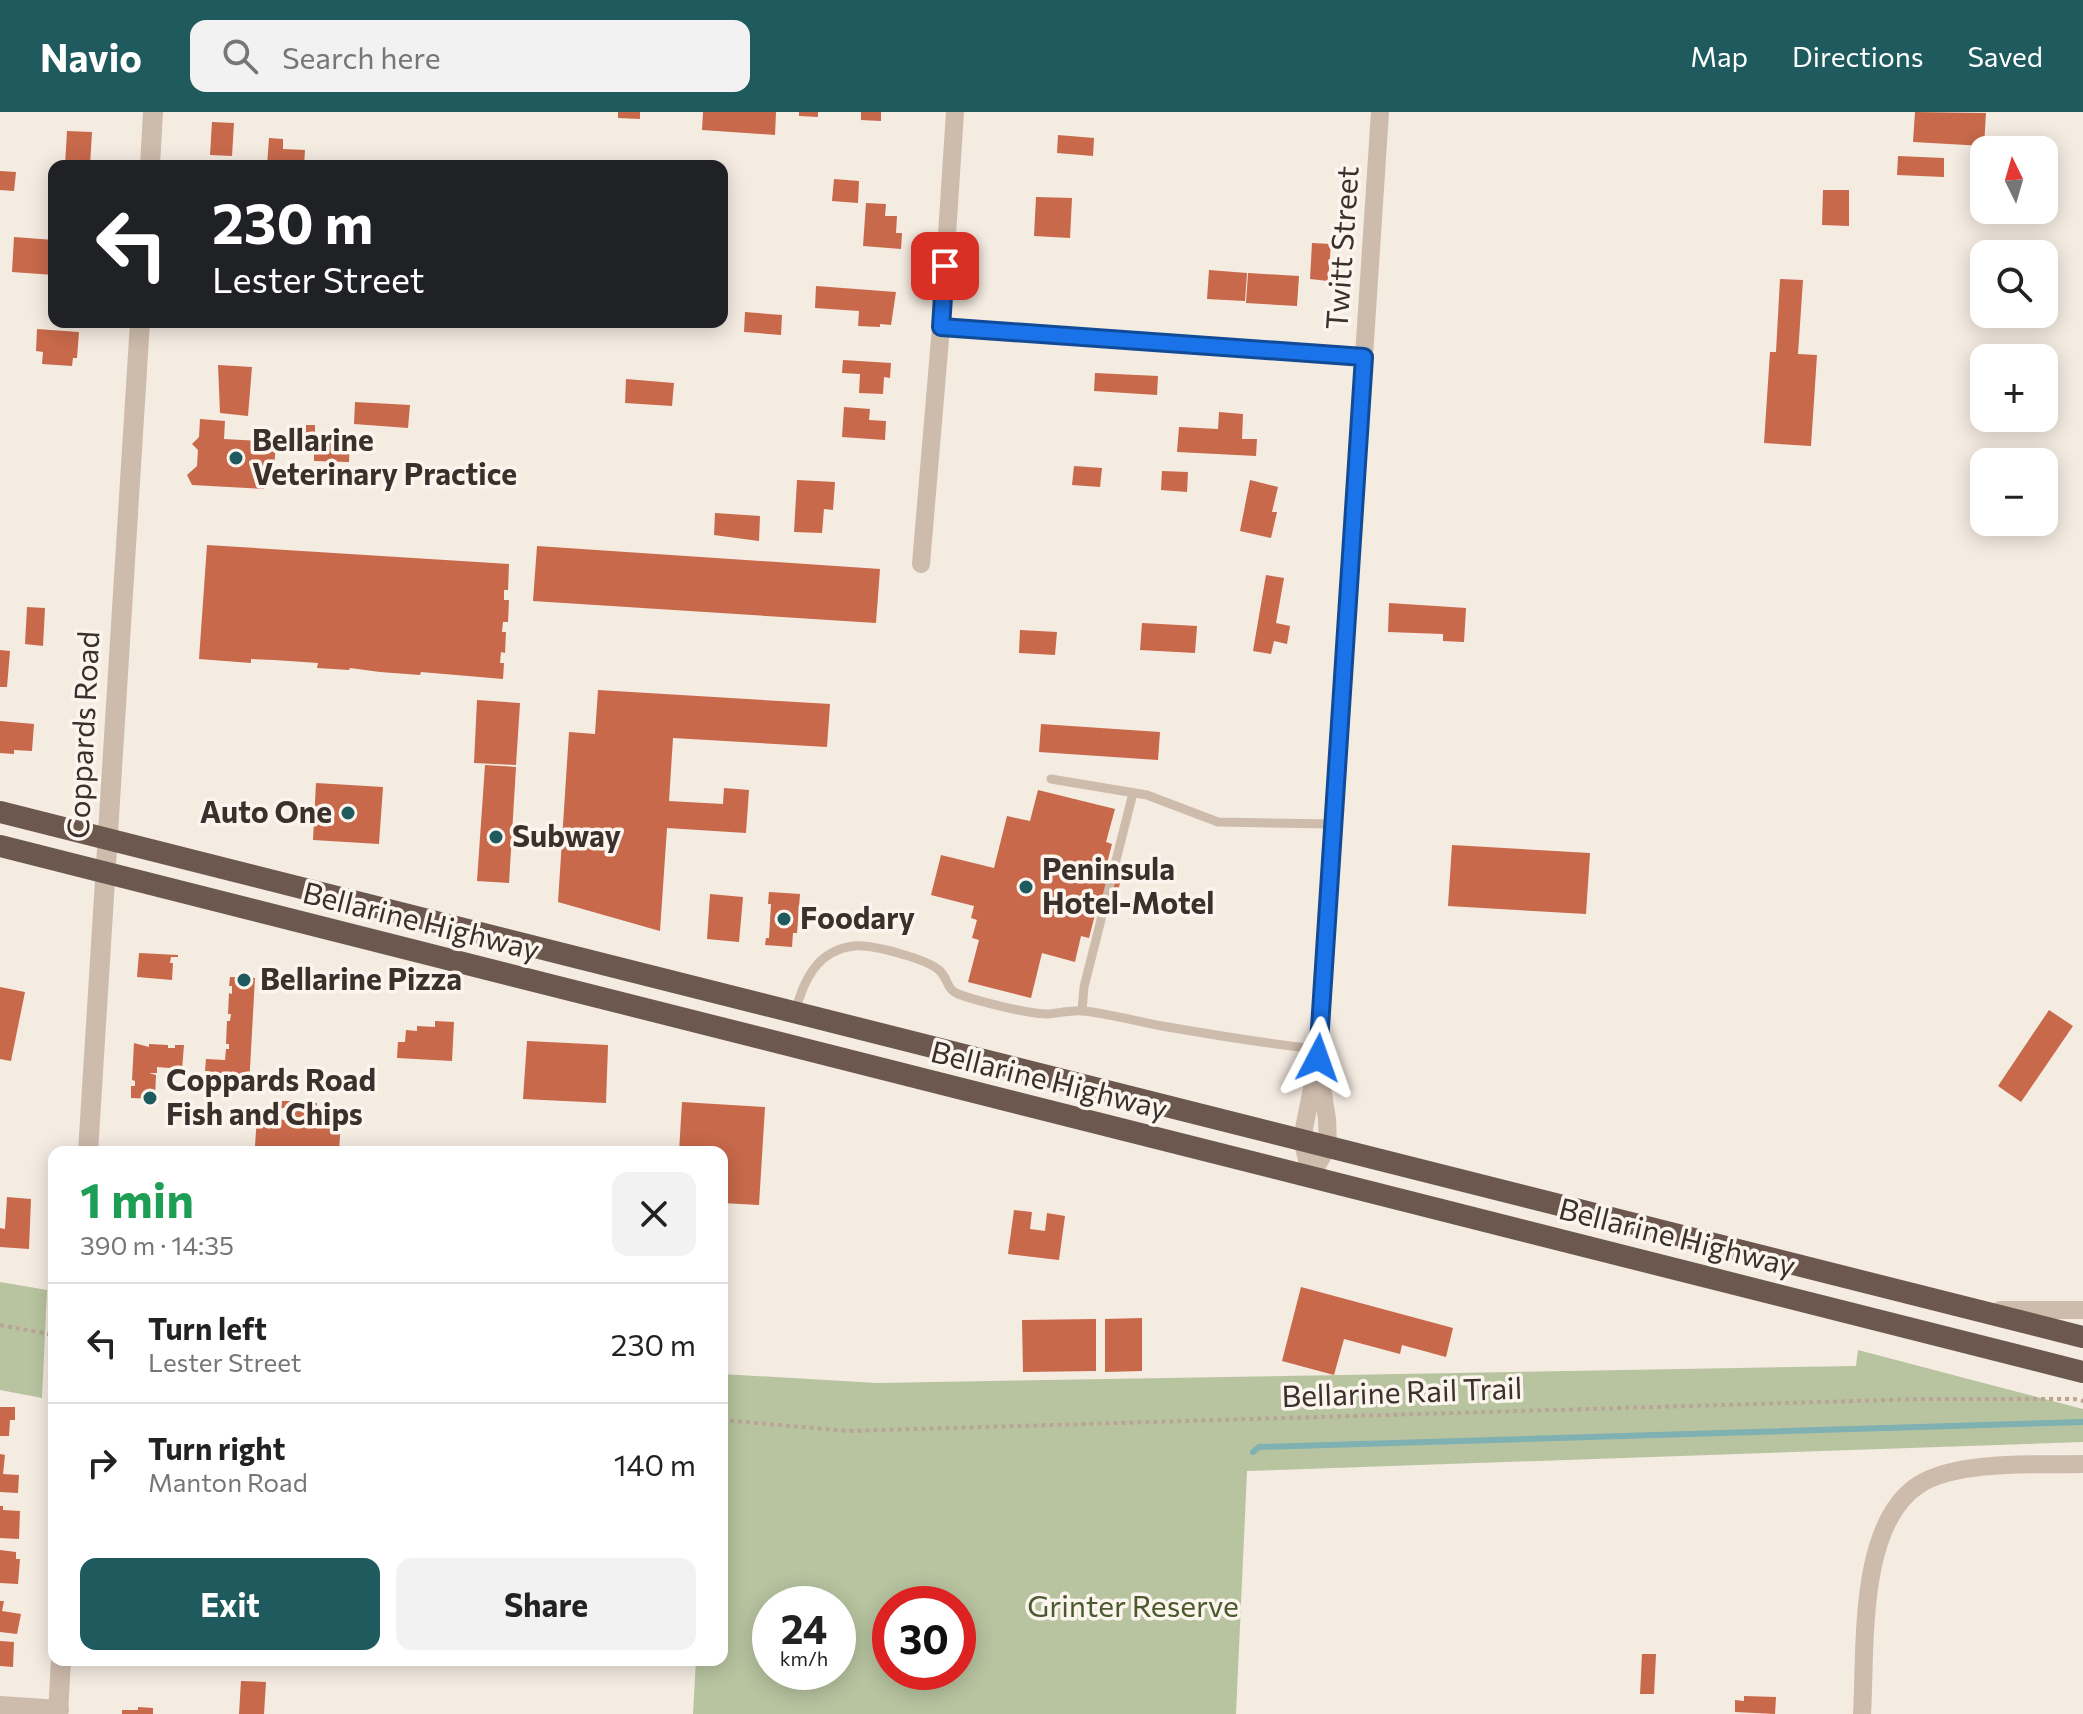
<!DOCTYPE html>
<html lang="en">
<head>
<meta charset="utf-8">
<style>
	body { margin:0; font-family:Commissioner,sans-serif; background:#f2f2f2; color:#222; height:100vh; display:flex; flex-direction:column; font-size:30px; white-space:nowrap }
	* { box-sizing:border-box; margin:0 }
	p { font-size:26px; color:#767676 }
	.icon { flex:none; width:44px; height:44px; fill:none; stroke:currentColor; stroke-width:2; stroke-linecap:round; stroke-linejoin:round }
	.map { position:relative; flex:1; overflow:hidden }
	.side { position:absolute; left:48px; top:1034px; width:680px; height:520px; display:flex; flex-direction:column; background:#fff; border-radius:16px; box-shadow:0 4px 20px #0003 }
	.side>* { flex:none }
	.hud { position:absolute; left:48px; top:48px; width:680px; height:168px; border-radius:16px; box-shadow:0 4px 20px #0003; background:#202124; color:#fff; overflow:hidden }
	.needle { width:52px; rotate:355deg }
	.fabs { position:absolute; left:1970px; top:24px; display:grid; gap:16px }
	.fabs a { display:grid; place-items:center; width:88px; height:88px; border-radius:16px; background:#fff; box-shadow:0 4px 20px #0003; font-size:40px }
	.speed { position:absolute; left:752px; top:1474px; display:flex; gap:16px; font-size:40px; font-weight:700; text-align:center }
	.speed>* { display:grid; place-content:center; width:104px; height:104px; border-radius:50%; background:#fff; box-shadow:0 4px 20px #0003; line-height:1 }
	.speed small { font-size:20px; font-weight:400 }
	.speed .limit { border:12px solid #d22; background:#fff; color:#111 }
	.pin { position:absolute; display:grid; place-items:center; width:68px; height:68px; color:#fff; margin:-34px; border-radius:16px; box-shadow:0 4px 12px #0006 }
	.me { position:absolute; width:88px; margin:-44px; rotate:4deg; stroke-linejoin:round; filter:drop-shadow(0 0 6px #0008) }
	.turn { display:flex; align-items:center; gap:28px; height:168px; padding:0 32px; font-size:36px }
	.turn .icon { width:104px; height:104px; stroke-width:2.5 }
	.turn b { display:block; font-size:56px; line-height:68px }
	.round { display:grid; place-items:center; flex:none; width:84px; height:84px; border-radius:16px; background:#f2f2f2 }
	.headline { display:flex; align-items:center; justify-content:space-between; height:136px; padding:0 32px }
	h1 { font-size:48px; font-weight:700; line-height:60px; color:#1e9e55 }
	.cta { display:flex; gap:16px; margin-top:auto; padding:16px 32px }
	.cta a { flex:1; height:92px; border-radius:16px; background:#1f5a5e; color:#fff; font-size:32px; font-weight:700; line-height:92px; text-align:center }
	.cta a+a { background:#f2f2f2; color:#222 }
	ul { padding:0; list-style:none }
	li { display:flex; align-items:center; gap:24px; height:120px; padding:0 32px; border-top:2px solid #e0e0e0 }
	li div { flex:1 }
	li b { display:block; font-size:30px }
	li em { font-style:normal }
	header { display:flex; align-items:center; gap:48px; box-sizing:border-box; height:112px; padding:0 40px; background:#1f5a5e; color:#fff }
	header strong { font-size:38px }
	nav { display:flex; gap:44px; margin-inline-start:auto; font-size:28px }
	.search { width:560px; height:72px; background:#f2f2f2; display:flex; align-items:center; gap:20px; box-sizing:border-box; padding:0 28px; border-radius:16px; color:#767676; font-size:30px }
	.map>svg:first-child { display:block }
	.green { fill:#b8c4a0; fill-rule:evenodd }
	.lines { fill:none; stroke-linecap:round; stroke-linejoin:round }
	.stream { stroke:#7fb0b2; stroke-width:6 }
	.building { fill:#c8694b }
	.path { stroke:#b9a596; stroke-width:4; stroke-dasharray:4 4; stroke-linecap:butt }
	.service { stroke:#cdbbac; stroke-width:9 }
	.minor { stroke:#cdbbac; stroke-width:18 }
	.tertiary { stroke:#cdbbac; stroke-width:20 }
	.trunk { stroke:#6c584f; stroke-width:22 }
	.route-casing { stroke:#114b97; stroke-width:20 }
	.route { stroke:#1a73e8; stroke-width:14 }
	.poi-dot { fill:#1f5a5e; stroke:#fbf5ee; stroke-width:3 }
	.labels { text-anchor:middle; stroke-width:7; stroke-linejoin:round; paint-order:stroke }
	.street-label { font-size:30px; fill:#3b302b; stroke:#fbf5ee }
	.poi-label { font-size:30px; font-weight:bold; fill:#3b302b; stroke:#fbf5ee; text-anchor:start }
	.park-label { font-size:30px; fill:#4a5a2e; stroke:#fbf5ee }
</style>
</head>
<body>
<header>
<strong>Navio</strong>
<div class="search"><svg class="icon" aria-label="search" viewBox="0 0 24 24"><circle cx="10" cy="10" r="6"/><path d="M15 15l6 6"/></svg>Search here</div>
<nav><a>Map</a><a>Directions</a><a>Saved</a></nav>
</header>
<div class="map">
<svg width="2083" height="1602" viewBox="0 0 2083 1602">
	<rect width="100%" height="100%" fill="#f4ebe1"/>
	<g class="green">
		<polygon points="0,1170 47,1178 42,1286 0,1278"/>
		<path d="M1858 1238 2083 1297V1330L1247 1359 1236 1602H693L696 1548H722V1262L877 1271 1856 1254ZM770 1492H838V1560H770ZM890 1492H958V1560H890Z"/>
	</g>
	<g class="lines">
		<polyline class="stream" points="1253,1340 1259,1335 2083,1310"/>
	</g>
	<g class="building">
		<polygon points="618,0 640,0 640,7 618,6"/>
		<polygon points="703,0 776,0 775,23 702,18"/>
		<polygon points="799,0 818,0 818,5 799,4"/>
		<polygon points="861,0 881,0 881,9 861,8"/>
		<polygon points="1915,0 1986,1 1984,34 1913,30"/>
		<polygon points="212,10 234,11 232,44 210,43"/>
		<polygon points="67,19 92,20 90,54 65,54"/>
		<polygon points="1058,23 1094,26 1093,44 1057,41"/>
		<polygon points="269,26 283,27 283,37 305,38 304,54 267,54"/>
		<polygon points="1898,44 1944,46 1944,65 1897,63"/>
		<polygon points="0,59 16,60 14,79 0,78"/>
		<polygon points="834,67 859,69 858,91 832,89"/>
		<polygon points="1823,78 1849,78 1849,114 1822,113"/>
		<polygon points="1036,85 1072,86 1070,126 1034,124"/>
		<polygon points="866,91 886,92 885,104 897,104 896,121 902,121 901,137 863,134"/>
		<polygon points="14,125 54,128 54,163 12,160"/>
		<polygon points="1312,131 1331,132 1328,169 1310,167"/>
		<polygon points="1209,158 1247,161 1245,189 1207,187"/>
		<polygon points="1248,161 1299,164 1297,194 1246,191"/>
		<polygon points="1780,167 1803,168 1798,242 1817,243 1811,334 1764,331 1770,240 1776,240"/>
		<polygon points="816,174 896,180 891,213 880,212 880,215 858,214 859,199 815,196"/>
		<polygon points="745,200 782,203 781,223 744,220"/>
		<polygon points="37,217 79,220 77,246 73,246 72,254 42,252 43,240 36,239"/>
		<polygon points="843,248 891,251 890,266 884,265 883,282 859,281 860,262 842,261"/>
		<polygon points="218,253 252,255 248,304 220,301"/>
		<polygon points="1095,261 1158,264 1157,283 1094,279"/>
		<polygon points="626,267 674,271 672,294 625,291"/>
		<polygon points="355,290 410,293 408,316 354,312"/>
		<polygon points="844,295 870,297 869,308 886,309 885,328 842,325"/>
		<polygon points="1219,300 1243,302 1242,327 1257,327 1256,344 1177,340 1179,315 1218,317"/>
		<polygon points="200,307 225,309 224,327 276,330 274,357 265,357 264,377 192,373 187,363 197,354 198,338 192,332 199,325"/>
		<polygon points="306,313 315,313 315,322 350,323 349,350 314,349 314,339 305,339"/>
		<polygon points="1074,354 1102,356 1100,375 1072,373"/>
		<polygon points="1162,359 1188,360 1187,380 1161,378"/>
		<polygon points="797,368 835,370 833,398 824,397 822,421 794,420"/>
		<polygon points="1250,368 1278,375 1272,400 1277,400 1271,426 1240,419"/>
		<polygon points="715,401 760,404 759,429 714,423"/>
		<polygon points="207,433 509,452 508,478 504,478 504,488 509,488 508,510 503,510 502,520 506,520 505,541 501,540 500,551 504,551 503,567 421,560 420,563 380,560 350,556 349,558 317,556 318,551 274,548 251,547 251,551 199,547"/>
		<polygon points="537,434 880,457 876,511 533,489"/>
		<polygon points="1266,463 1284,466 1276,511 1290,514 1287,532 1274,529 1271,542 1253,539"/>
		<polygon points="1389,491 1466,496 1464,530 1443,529 1443,522 1388,520"/>
		<polygon points="27,495 45,496 43,534 25,532"/>
		<polygon points="1142,511 1197,514 1195,541 1140,538"/>
		<polygon points="1020,518 1057,520 1055,543 1019,541"/>
		<polygon points="0,538 10,539 7,575 0,575"/>
		<polygon points="598,578 830,592 827,635 673,626 669,689 723,692 724,676 749,678 746,721 667,716 660,819 558,790 569,620 595,622"/>
		<polygon points="477,588 520,591 516,653 474,651"/>
		<polygon points="0,609 34,612 32,639 14,638 14,642 0,641"/>
		<polygon points="1041,612 1160,620 1158,648 1039,640"/>
		<polygon points="485,653 516,655 509,771 477,769"/>
		<polygon points="316,671 383,675 379,732 313,728"/>
		<polygon points="1038,678 1115,697 1106,730 1112,732 1104,763 1121,767 1115,791 1099,787 1089,826 1081,824 1075,850 1042,841 1031,886 968,870 979,828 972,826 977,808 971,806 974,794 931,783 941,743 994,756 1007,704 1030,709"/>
		<polygon points="1452,733 1590,741 1586,802 1448,794"/>
		<polygon points="769,780 800,782 797,821 793,821 792,835 765,833 766,826 769,826 771,792 768,792"/>
		<polygon points="710,782 743,785 739,830 707,827"/>
		<polygon points="139,841 178,843 178,845 171,845 170,851 173,851 172,868 137,865"/>
		<polygon points="230,865 255,866 249,974 205,972 205,964 209,964 209,959 205,959 206,947 225,948 226,937 229,937 229,932 226,932 227,909 230,909 231,902 228,902 229,881 232,882 232,874 229,874"/>
		<polygon points="0,875 25,880 11,949 0,947"/>
		<polygon points="2049,898 2073,914 2021,990 1998,974"/>
		<polygon points="435,909 454,910 452,949 397,946 398,930 405,930 406,918 417,919 417,914 435,915"/>
		<polygon points="527,929 608,933 606,991 523,987"/>
		<polygon points="134,931 149,935 149,932 168,933 168,936 175,936 175,933 184,933 182,957 157,955 157,961 149,961 156,963 155,987 131,986 131,974 135,974 135,969 132,968"/>
		<polygon points="282,989 297,989 297,993 304,993 304,990 317,991 317,998 314,998 313,1009 341,1009 339,1039 280,1040 280,1036 255,1034 257,1004 285,1008 285,996 281,996"/>
		<polygon points="682,990 765,995 759,1093 722,1091 722,1040 679,1040"/>
		<polygon points="144,1035 167,1036 167,1040 143,1040"/>
		<polygon points="176,1035 200,1036 200,1040 176,1040"/>
		<polygon points="7,1085 31,1087 29,1137 0,1135 0,1116 5,1117"/>
		<polygon points="1014,1098 1032,1100 1030,1117 1045,1119 1047,1101 1065,1104 1059,1148 1008,1142"/>
		<polygon points="1301,1175 1453,1216 1446,1245 1402,1233 1400,1242 1344,1227 1334,1263 1282,1249"/>
		<polygon points="1142,1206 1142,1259 1105,1260 1105,1207"/>
		<polygon points="1096,1207 1096,1259 1023,1260 1022,1208"/>
		<polygon points="0,1295 15,1295 15,1308 10,1308 9,1324 0,1324"/>
		<polygon points="0,1342 5,1343 3,1362 19,1363 18,1381 0,1380"/>
		<polygon points="0,1394 3,1394 3,1398 20,1399 19,1427 0,1426"/>
		<polygon points="0,1438 16,1440 16,1447 20,1447 18,1472 0,1471"/>
		<polygon points="0,1489 4,1489 2,1499 21,1502 17,1522 0,1520"/>
		<polygon points="0,1529 14,1530 13,1555 0,1554"/>
		<polygon points="1642,1542 1656,1542 1654,1582 1640,1582"/>
		<polygon points="241,1569 266,1570 264,1602 239,1602"/>
		<polygon points="1744,1584 1776,1585 1775,1602 1735,1600 1735,1588 1744,1589"/>
		<polygon points="138,1595 153,1596 153,1602 122,1602 122,1598 138,1598"/>
	</g>
	<g class="lines">
		<g class="path">
			<polyline points="0,1213 54,1223"/>
			<polyline points="722,1308 849,1319 1922,1287 2074,1287 2083,1289"/>
		</g>
		<g class="service">
			<polyline points="1051,667 1147,683 1218,710 1333,712"/>
			<polyline points="1082,899 1084,875 1133,681"/>
			<path d="M795 901C803 869 817 838 854 834 871 832 928 847 940 859 949 868 946 877 958 882 977 889 1028 902 1047 902 1059 901 1072 898 1084 899 1110 902 1136 909 1162 914 1214 923 1265 932 1318 937"/>
		</g>
		<g class="minor">
			<polyline points="941,215 1364,245"/>
			<polyline points="921,452 941,215 955,0"/>
			<polyline points="1311,1064 1302,1027 1318,946 1380,0"/>
			<polyline points="1311,1064 1328,1034 1327,1007 1319,957"/>
			<polyline points="2000,1198 2083,1198"/>
			<path d="M1862 1602C1866 1537 1857 1411 1920 1372 1959 1348 2038 1353 2083 1352"/>
		</g>
		<g class="tertiary">
			<polyline points="150,54 153,0"/>
			<polyline points="88,1040 140,210"/>
			<polyline points="0,1594 59,1598"/>
			<polyline points="58,1602 61,1548"/>
		</g>
		<g class="trunk">
			<polyline points="0,700 2083,1225"/>
			<polyline points="0,734 2083,1260"/>
		</g>
	</g>
	<g class="lines">
		<defs>
			<polyline id="route" points="945,154 941,215 1364,245 1318,946"/>
		</defs>
		<use href="#route" class="route-casing"/>
		<use href="#route" class="route"/>
	</g>
	<g class="poi-dot">
		<circle cx="236" cy="346" r="8"/>
		<circle cx="348" cy="701" r="8"/>
		<circle cx="496" cy="725" r="8"/>
		<circle cx="1026" cy="775" r="8"/>
		<circle cx="784" cy="807" r="8"/>
		<circle cx="244" cy="868" r="8"/>
		<circle cx="150" cy="986" r="8"/>
	</g>
	<g class="labels">
		<g class="street-label">
			<text transform="translate(1343 136) rotate(-86)" y="10">Twitt Street</text>
			<text transform="translate(84 623) rotate(-87)" y="10">Coppards Road</text>
			<text transform="translate(421 810) rotate(14)" y="10">Bellarine Highway</text>
			<text transform="translate(1049 969) rotate(14)" y="10">Bellarine Highway</text>
			<text transform="translate(1677 1126) rotate(14)" y="10">Bellarine Highway</text>
			<text transform="translate(1402 1281) rotate(-2)" y="10">Bellarine Rail Trail</text>
		</g>
		<g class="poi-label">
			<text x="252" y="339">Bellarine<tspan x="252" dy="34">Veterinary Practice</tspan></text>
			<text x="332" y="711" text-anchor="end">Auto One</text>
			<text x="512" y="735">Subway</text>
			<text x="1042" y="768">Peninsula<tspan x="1042" dy="34">Hotel-Motel</tspan></text>
			<text x="800" y="817">Foodary</text>
			<text x="260" y="878">Bellarine Pizza</text>
			<text x="166" y="979">Coppards Road<tspan x="166" dy="34">Fish and Chips</tspan></text>
		</g>
		<g class="park-label">
			<text x="1133" y="1505">Grinter Reserve</text>
		</g>
	</g>
</svg>
<div class="fabs">
<a><svg class="needle" viewBox="-14 -14 28 28"><path d="M0-13l5 13h-10z" fill="#e53935"/><path d="M0 13l5-13h-10z" fill="#767676"/></svg></a>
<a><svg class="icon" aria-label="search" viewBox="0 0 24 24"><circle cx="10" cy="10" r="6"/><path d="M15 15l6 6"/></svg></a>
<a>+</a>
<a>−</a>
</div>
<div class="speed"><div>24<small>km/h</small></div><div class="limit">30</div></div>
<div class="pin" style="left:945px;top:154px;background:#d93025"><svg class="icon" aria-label="arrive" viewBox="0 0 24 24"><path d="M6 21V4h12l-3 4 3 4H6"/></svg></div>
<svg class="me" style="left:1318px;top:946px" viewBox="-20 -20 40 40"><path d="M0-17L14 15 0 8-14 15z" fill="#1a73e8" stroke="#fff" stroke-width="4"/></svg>
<div class="hud">
<div class="turn"><svg class="icon" aria-label="left" viewBox="0 0 24 24"><path d="M17 20v-9H6M10 6l-5 5 5 5"/></svg><div><b>230 m</b>Lester Street</div></div>
</div>
<section class="side">
<div class="headline"><div><h1>1 min</h1><p>390 m · 14:35</p></div><a class="round"><svg class="icon" aria-label="close" viewBox="0 0 24 24"><path d="M6 6l12 12M18 6L6 18"/></svg></a></div>
<ul>
<li><svg class="icon" aria-label="left" viewBox="0 0 24 24"><path d="M17 20v-9H6M10 6l-5 5 5 5"/></svg><div><b>Turn left</b><p>Lester Street</p></div><em>230 m</em></li>
<li><svg class="icon" aria-label="right" viewBox="0 0 24 24"><path d="M7 20v-9h11M14 6l5 5-5 5"/></svg><div><b>Turn right</b><p>Manton Road</p></div><em>140 m</em></li>
</ul>
<div class="cta"><a>Exit</a><a>Share</a></div>
</section>
</div>
</body>
</html>
